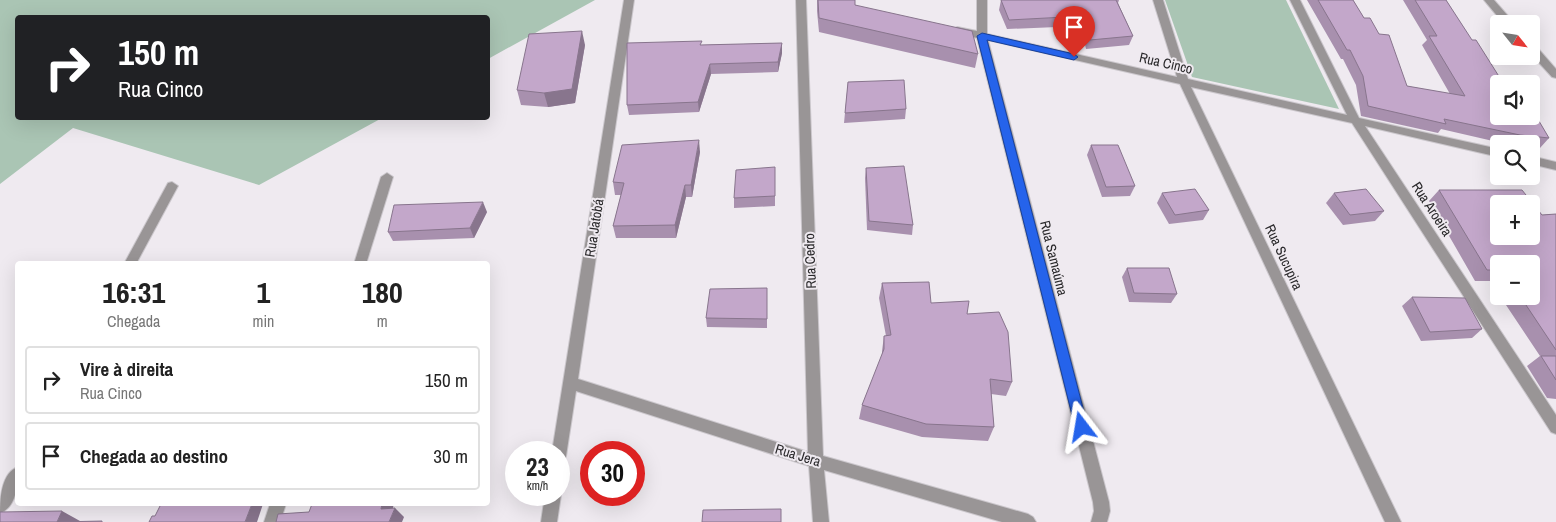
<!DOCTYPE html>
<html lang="pt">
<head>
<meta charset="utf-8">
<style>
	body { margin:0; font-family:"Archivo Narrow",sans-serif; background:#f6f6f6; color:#222; height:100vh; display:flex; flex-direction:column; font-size:19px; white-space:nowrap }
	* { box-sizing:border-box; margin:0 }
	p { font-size:16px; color:#767676 }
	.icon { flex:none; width:28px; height:28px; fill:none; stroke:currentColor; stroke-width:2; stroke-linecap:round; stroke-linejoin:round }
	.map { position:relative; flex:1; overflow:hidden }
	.details { position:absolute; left:15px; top:261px; width:475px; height:245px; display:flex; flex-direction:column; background:#fff; border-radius:5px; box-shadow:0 5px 20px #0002 }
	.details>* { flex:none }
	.hud { position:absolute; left:15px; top:15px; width:475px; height:105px; border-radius:5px; box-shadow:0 5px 20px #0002; background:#202124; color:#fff; overflow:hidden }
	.needle { width:32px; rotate:120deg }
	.tools { position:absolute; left:1490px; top:15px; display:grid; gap:10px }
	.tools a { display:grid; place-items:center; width:50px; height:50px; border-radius:5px; background:#fff; box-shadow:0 5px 20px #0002; font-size:25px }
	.speed { position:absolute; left:505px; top:441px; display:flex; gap:10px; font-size:25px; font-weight:700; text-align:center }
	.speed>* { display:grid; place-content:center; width:65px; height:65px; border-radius:50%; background:#fff; box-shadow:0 5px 20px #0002; line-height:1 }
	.speed small { font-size:12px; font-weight:400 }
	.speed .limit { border:8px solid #d22; background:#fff; color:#111 }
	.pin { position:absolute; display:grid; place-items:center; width:42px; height:42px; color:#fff; margin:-51px -21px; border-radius:50% 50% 50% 0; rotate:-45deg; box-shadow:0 0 5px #0007 }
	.pin .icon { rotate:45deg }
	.me { position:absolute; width:55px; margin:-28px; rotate:346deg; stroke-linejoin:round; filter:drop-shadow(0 0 4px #0008) }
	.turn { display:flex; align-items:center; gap:18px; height:105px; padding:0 20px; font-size:22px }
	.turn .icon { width:65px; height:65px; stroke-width:2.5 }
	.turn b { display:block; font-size:35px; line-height:42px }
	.eta { display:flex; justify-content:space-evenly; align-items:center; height:85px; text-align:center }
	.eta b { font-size:30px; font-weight:700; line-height:35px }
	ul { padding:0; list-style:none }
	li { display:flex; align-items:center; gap:15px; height:68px; margin:0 10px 8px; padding:0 10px; border:2px solid #e0e0e0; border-radius:5px }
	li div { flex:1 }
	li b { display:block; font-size:19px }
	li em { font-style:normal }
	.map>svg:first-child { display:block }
	.green { fill:#aac5b4 }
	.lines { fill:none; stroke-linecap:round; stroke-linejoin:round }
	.minor-casing { stroke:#cbc7cc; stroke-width:2 }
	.minor { fill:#999596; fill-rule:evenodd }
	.wall { fill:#a890ae }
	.shaded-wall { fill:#88758d }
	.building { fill:#c3a7ca; stroke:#88758d; fill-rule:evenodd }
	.route { fill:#2563eb; stroke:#184099 }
	.labels { text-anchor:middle; stroke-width:4; stroke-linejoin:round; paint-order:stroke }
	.street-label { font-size:14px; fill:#29282a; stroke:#efeaf0 }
</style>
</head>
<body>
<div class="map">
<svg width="1556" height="522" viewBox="0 0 1556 522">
	<rect width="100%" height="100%" fill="#efeaf0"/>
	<g class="green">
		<polygon points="0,0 595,0 488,59 488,18 18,18 18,118 382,118 259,185 73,128 0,184"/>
		<polygon points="1165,0 1286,0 1339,109 1192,77"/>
	</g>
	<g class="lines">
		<defs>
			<g id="minor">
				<polygon points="624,0 634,0 578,379 808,452 796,0 806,0 823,456 1028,514 1033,517 1036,522 1002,522 824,470 829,522 813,522 809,466 576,391 566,456 564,461 559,463 559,452 552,452"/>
				<polygon points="977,0 987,0 987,34 1177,77 1153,0 1163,0 1188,79 1347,115 1290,0 1300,0 1359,118 1499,149 1499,157 1365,126 1556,415 1556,434 1551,432 1352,123 1191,87 1401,522 1385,522 1180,84 988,40 1109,502 1110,511 1107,522 1091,522 1094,511 1093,502 977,38 954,32 952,30 957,27 977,31"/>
				<polygon points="1484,0 1494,0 1515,24 1504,24"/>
				<polygon points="1531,44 1535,45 1556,69 1556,78 1552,77 1531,54"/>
				<polygon points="1531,156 1556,162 1556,170 1531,164"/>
				<polygon points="387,173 393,177 366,264 354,264 381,177"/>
				<polygon points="172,182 178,186 136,264 124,264 168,183"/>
				<path d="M18 467C18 483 17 507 0 513 0 499 1 473 18 467Z"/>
				<polygon points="559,491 561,495 557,522 541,522 545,495 559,495"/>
				<polygon points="270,504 286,504 280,522 264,522"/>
			</g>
		</defs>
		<use href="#minor" class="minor-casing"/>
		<use href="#minor" class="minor"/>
	</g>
	<g class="wall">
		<polygon points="817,0 855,0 855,5 978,54 975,68 819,32 817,11"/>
		<polygon points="1001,0 1119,0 1118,3 1133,36 1129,45 1086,49 1081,26 1007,29 999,10"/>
		<polygon points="1307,0 1353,0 1364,18 1379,34 1407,86 1450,94 1422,45 1427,40 1403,0 1446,0 1499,84 1549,138 1540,148 1531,147 1531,144 1506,144 1441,129 1438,133 1361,116 1356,85 1343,59 1341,59"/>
		<polygon points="782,43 782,53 778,72 711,74 699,112 629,115 627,105 702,45"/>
		<polygon points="585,45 575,103 548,107 521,105 517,90"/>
		<polygon points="848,82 906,109 905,119 844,123"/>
		<polygon points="1091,145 1135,186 1130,196 1102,197 1087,155"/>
		<polygon points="700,152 692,197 686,197 676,238 616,238 613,226 621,195 615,195 613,182"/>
		<polygon points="775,167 775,206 734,208 734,198"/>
		<polygon points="866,168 913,225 912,235 867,230 865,178"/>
		<polygon points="1439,190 1542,215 1556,214 1556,399 1547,398 1527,366 1540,356 1500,296 1531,296 1499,264 1499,294 1490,281 1475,281 1429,201"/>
		<polygon points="1162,193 1209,210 1203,220 1169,224 1157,203"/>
		<polygon points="1334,193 1384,211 1375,221 1343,225 1326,203"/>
		<polygon points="487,212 474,238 393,241 388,232"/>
		<polygon points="1127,268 1177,294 1171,303 1129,302 1122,277"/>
		<polygon points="882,283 931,303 967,314 1012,382 1006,396 991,394 994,427 988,441 922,437 859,419 862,405 882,356 882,351 884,336 886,336 879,298"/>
		<polygon points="767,288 767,328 707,327 706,318"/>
		<polygon points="1412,297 1482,329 1472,338 1421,341 1402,306"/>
	</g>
	<g class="shaded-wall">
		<polygon points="582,31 585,45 575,103 548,107 544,93"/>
		<polygon points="782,43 782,53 778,72 778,62"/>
		<polygon points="710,64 711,74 699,112 698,102"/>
		<polygon points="699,140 700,152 692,197 691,185"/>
		<polygon points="685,185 686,197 676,238 675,225"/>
		<polygon points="483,202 487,212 474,238 470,228"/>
		<polygon points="252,504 263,504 257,522 245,522"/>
		<polygon points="382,504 394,504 390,518 381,509"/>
		<polygon points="395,508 404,517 402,522 389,522"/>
		<polygon points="62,511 80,521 79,522 57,522"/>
	</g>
	<g class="building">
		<polygon points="818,0 855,0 855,5 972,31 978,54 819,18"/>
		<polygon points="1001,0 1116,0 1133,36 1090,40 1084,16 1009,20"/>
		<polygon points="1318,0 1353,0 1364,18 1370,18 1379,34 1389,35 1407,86 1465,96 1429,36 1437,36 1415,0 1446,0 1472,40 1476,40 1500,78 1512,79 1514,84 1499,84 1499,116 1531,116 1531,114 1533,116 1536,116 1549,138 1520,135 1444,119 1446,124 1368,106 1363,76 1350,50 1347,50"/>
		<polygon points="582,31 572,89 544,93 517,90 529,34"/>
		<polygon points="702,41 700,45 782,43 778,62 710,64 698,102 627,105 627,43"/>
		<polygon points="904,80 906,109 845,113 848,82"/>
		<polygon points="699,140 691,185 685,185 675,225 613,226 624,183 613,182 622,145"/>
		<polygon points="1091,145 1118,145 1135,186 1106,187"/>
		<polygon points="904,166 913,225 869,221 866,168"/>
		<polygon points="775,167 775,196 734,198 736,170"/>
		<polygon points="1195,189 1209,210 1175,215 1162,193"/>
		<polygon points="1366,189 1384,211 1350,215 1334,193"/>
		<path d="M1439 190H1522L1542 215 1556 214V350L1520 296H1531V264H1499V270H1487ZM1499 204H1531V236H1499Z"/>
		<polygon points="483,202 470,228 388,232 394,205"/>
		<polygon points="1127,268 1169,268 1177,294 1134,293"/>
		<polygon points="929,282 931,303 969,301 967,314 999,312 1008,332 1012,382 990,379 994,427 926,424 862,405 884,349 884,336 891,335 882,283"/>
		<polygon points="767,288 767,319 706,318 710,289"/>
		<polygon points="1412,297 1465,298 1482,329 1430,332"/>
		<polygon points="1541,356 1556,356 1556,380"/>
		<polygon points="161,504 252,504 245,522 149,522 152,516 155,516"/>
		<polygon points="312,504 382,504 381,509 395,508 389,522 276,522 278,514 309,512"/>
		<polygon points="781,509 781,522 702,522 703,510"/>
		<polygon points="62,511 57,522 102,521 102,522 0,522 0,512"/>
	</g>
	<polygon class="route" points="982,33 1074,54 1078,57 1074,60 987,40 1088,427 1086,431 1082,433 1077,431 1075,427 977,36"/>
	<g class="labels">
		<g class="street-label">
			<text transform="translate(1166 63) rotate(13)" y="5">Rua Cinco</text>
			<text transform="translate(1432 209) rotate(57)" y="5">Rua Aroeira</text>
			<text transform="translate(594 228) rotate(-81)" y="5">Rua Jatobá</text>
			<text transform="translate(1284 257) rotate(65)" y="5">Rua Sucupira</text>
			<text transform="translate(1054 258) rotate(76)" y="5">Rua Samaúma</text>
			<text transform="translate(810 261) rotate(-92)" y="5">Rua Cedro</text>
			<text transform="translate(798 455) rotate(17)" y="5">Rua Jera</text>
		</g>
	</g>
</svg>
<div class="tools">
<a><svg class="needle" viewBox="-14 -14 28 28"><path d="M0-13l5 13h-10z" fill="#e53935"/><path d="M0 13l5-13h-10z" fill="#767676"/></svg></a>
<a><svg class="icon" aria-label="sound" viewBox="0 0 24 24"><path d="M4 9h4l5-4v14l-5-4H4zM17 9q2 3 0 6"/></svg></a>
<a><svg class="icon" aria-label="search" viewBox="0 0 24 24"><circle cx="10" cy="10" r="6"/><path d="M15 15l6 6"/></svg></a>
<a>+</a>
<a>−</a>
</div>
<div class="speed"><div>23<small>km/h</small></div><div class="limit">30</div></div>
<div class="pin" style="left:1074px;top:57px;background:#d93025"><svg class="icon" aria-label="arrive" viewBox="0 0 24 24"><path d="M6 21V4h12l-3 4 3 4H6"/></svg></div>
<svg class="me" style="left:1082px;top:427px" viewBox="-20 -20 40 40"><path d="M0-17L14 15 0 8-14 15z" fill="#2563eb" stroke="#fff" stroke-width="4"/></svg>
<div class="hud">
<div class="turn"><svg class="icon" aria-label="right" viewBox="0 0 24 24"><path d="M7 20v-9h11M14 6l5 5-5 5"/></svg><div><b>150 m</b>Rua Cinco</div></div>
</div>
<section class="details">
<div class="eta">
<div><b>16:31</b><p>Chegada</p></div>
<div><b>1</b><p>min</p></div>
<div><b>180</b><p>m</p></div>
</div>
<ul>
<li><svg class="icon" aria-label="right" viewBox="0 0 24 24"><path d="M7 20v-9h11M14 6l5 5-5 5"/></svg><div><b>Vire à direita</b><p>Rua Cinco</p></div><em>150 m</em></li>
<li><svg class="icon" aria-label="arrive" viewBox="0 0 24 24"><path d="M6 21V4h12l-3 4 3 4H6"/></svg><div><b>Chegada ao destino</b></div><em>30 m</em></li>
</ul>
</section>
</div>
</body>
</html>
